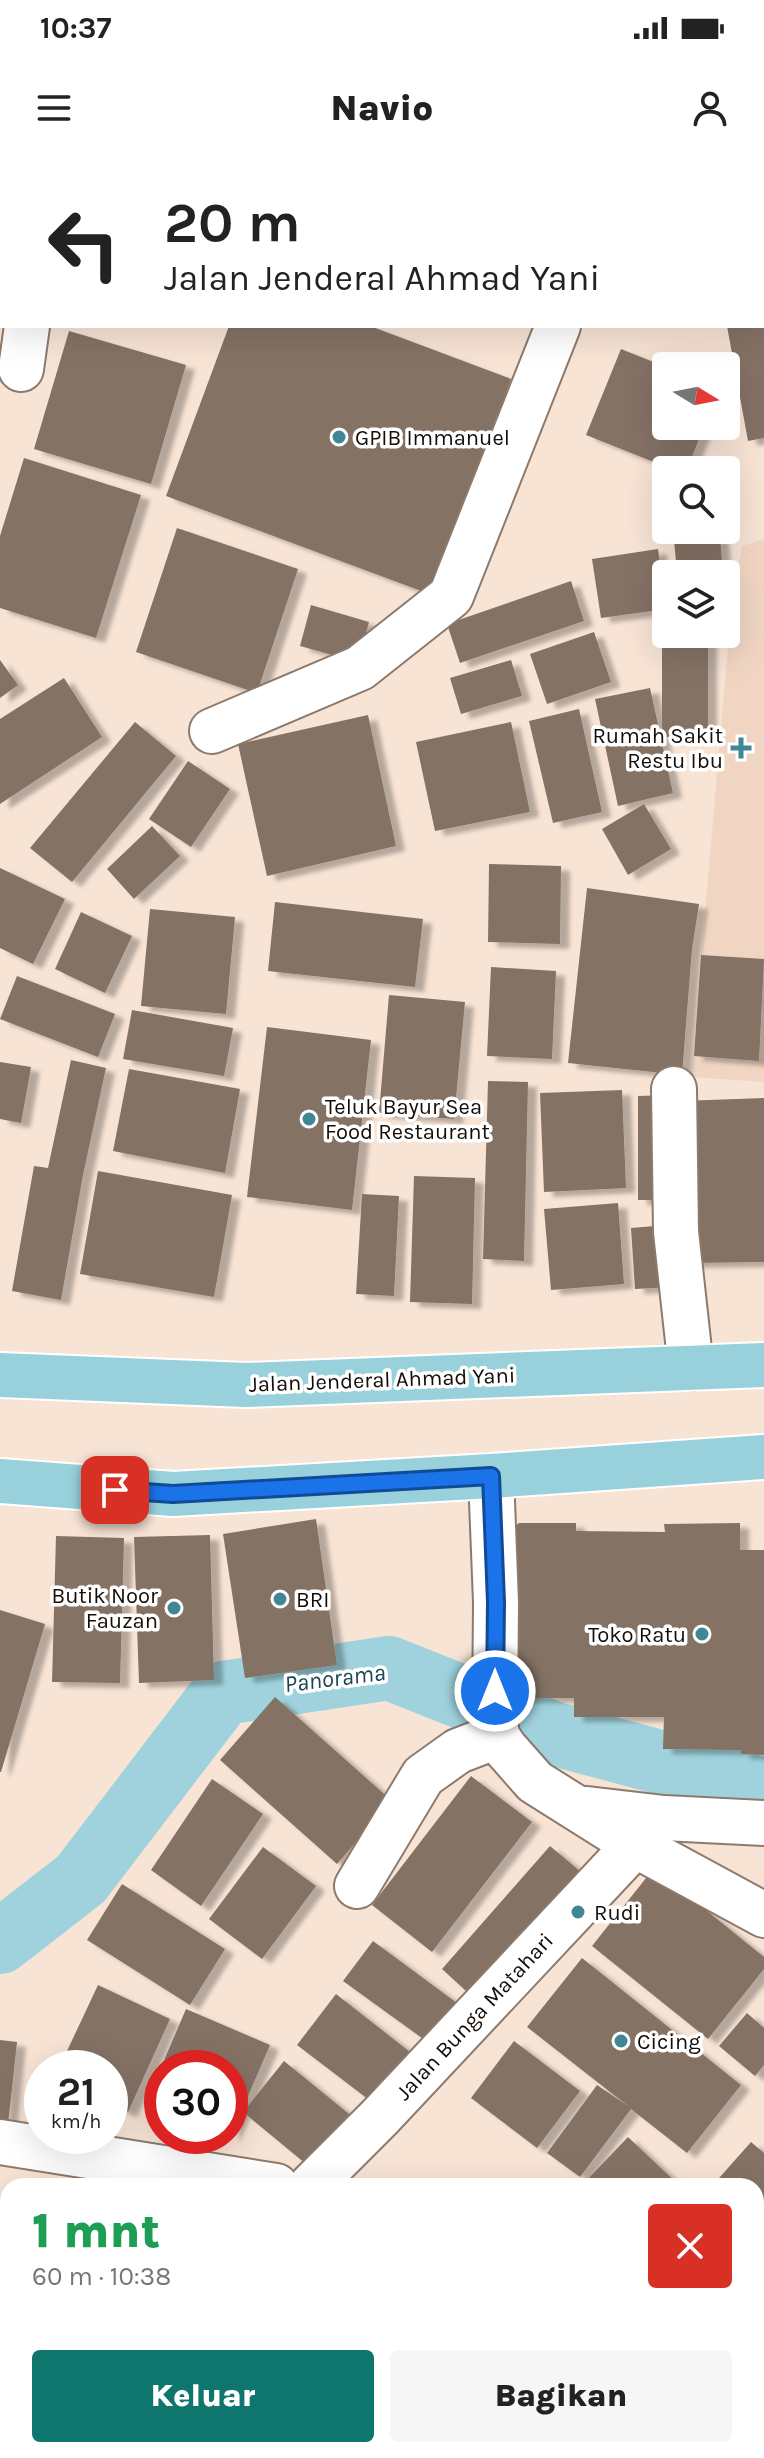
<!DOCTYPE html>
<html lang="id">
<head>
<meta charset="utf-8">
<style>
	body { margin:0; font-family:Karla,sans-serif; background:#f6f6f6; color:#222; height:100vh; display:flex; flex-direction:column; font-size:30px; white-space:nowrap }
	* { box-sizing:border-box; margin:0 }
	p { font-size:26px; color:#767676 }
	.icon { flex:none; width:44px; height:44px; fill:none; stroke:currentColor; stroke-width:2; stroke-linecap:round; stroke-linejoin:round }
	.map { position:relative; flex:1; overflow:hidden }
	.side { position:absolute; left:0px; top:2018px; width:764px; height:280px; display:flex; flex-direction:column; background:#fff; border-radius:24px 24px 0 0; box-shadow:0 8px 32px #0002 }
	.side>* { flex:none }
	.banner { position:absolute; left:0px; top:0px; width:764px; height:168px; box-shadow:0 8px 32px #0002; background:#fff; color:#222; overflow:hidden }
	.needle { width:52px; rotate:100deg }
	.buttons { position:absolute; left:652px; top:192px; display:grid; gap:16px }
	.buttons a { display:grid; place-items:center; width:88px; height:88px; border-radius:8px; background:#fff; box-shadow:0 8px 32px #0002; font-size:40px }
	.speed { position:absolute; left:24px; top:1890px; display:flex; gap:16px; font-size:40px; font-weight:700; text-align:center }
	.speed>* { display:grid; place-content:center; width:104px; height:104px; border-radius:50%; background:#fff; box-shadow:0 8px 32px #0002; line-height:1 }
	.speed small { font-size:20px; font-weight:400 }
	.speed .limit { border:12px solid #d22; background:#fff; color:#111 }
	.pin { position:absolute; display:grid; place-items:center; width:68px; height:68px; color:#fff; margin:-34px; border-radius:16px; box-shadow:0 4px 12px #0006 }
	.me { position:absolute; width:88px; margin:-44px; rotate:0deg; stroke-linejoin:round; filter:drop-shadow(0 0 6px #0008) }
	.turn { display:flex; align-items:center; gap:28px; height:168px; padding:0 32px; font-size:36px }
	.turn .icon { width:104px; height:104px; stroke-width:2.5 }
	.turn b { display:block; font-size:56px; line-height:68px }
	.round { display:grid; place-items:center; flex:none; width:84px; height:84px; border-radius:8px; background:#f6f6f6 }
	.headline { display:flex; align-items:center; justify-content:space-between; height:136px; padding:0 32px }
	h1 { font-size:48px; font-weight:800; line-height:60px; color:#1e9e55 }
	.action { display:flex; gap:16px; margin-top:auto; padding:16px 32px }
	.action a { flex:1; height:92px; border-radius:8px; background:#0f766e; color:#fff; font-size:32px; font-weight:800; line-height:92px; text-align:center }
	.action a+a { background:#f6f6f6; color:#222 }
	.status { display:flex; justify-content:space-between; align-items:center; height:56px; padding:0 40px; background:#fff; direction:ltr }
	.status svg { height:22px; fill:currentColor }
	header { display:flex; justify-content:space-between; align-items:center; height:104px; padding:0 32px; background:#fff; font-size:36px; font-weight:800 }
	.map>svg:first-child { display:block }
	.built { fill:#f0d6c2 }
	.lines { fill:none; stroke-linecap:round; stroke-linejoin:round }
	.canal { stroke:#9fd2dd; stroke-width:64 }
	.building { fill:#847265; filter:url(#shadow) }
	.minor-casing { stroke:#8c7a6d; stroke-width:48 }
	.major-casing { stroke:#fff; stroke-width:48 }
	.minor { stroke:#fff; stroke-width:44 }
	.major { stroke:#98d1dc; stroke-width:44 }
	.route-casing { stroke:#114b97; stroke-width:20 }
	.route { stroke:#1a73e8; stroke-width:14 }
	.poi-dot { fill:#418694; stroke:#fff; stroke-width:3 }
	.labels { text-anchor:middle; stroke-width:7; stroke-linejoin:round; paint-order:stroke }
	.poi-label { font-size:22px; fill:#130d08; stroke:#fff; text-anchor:start }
	.street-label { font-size:22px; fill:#130d08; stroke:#fff }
	.water-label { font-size:24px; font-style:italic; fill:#19464f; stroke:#fff }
</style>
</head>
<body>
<div class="status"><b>10:37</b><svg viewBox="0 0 49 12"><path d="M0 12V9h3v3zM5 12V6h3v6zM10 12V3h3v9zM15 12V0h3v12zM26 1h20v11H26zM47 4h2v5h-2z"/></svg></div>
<header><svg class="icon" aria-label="menu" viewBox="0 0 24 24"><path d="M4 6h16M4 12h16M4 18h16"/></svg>Navio<svg class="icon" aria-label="person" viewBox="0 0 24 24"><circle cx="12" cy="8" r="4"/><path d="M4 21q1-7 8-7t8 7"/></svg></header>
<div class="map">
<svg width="764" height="2298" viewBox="0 0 764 2298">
	<defs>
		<filter id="shadow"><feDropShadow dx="9" dy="5" stdDeviation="2" flood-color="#0004"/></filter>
	</defs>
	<rect width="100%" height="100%" fill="#f8e4d5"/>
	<polygon class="built" points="764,379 764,922 691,917 731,450 742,386"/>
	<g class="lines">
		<polyline class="canal" points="0,1782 81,1719 223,1533 389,1508 555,1574 764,1630"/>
	</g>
	<g class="building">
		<polygon points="229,166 370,166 511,219 432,435 166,336"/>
		<polygon points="727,166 764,166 764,278 748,281"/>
		<polygon points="69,171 186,205 151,324 34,289"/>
		<polygon points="621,189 666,207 666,266 704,266 687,310 674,310 586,275"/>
		<polygon points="24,298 141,335 96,478 0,448 0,376"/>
		<polygon points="177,368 298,409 257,533 136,492"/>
		<polygon points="720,376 723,414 677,414 674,379"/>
		<polygon points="658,389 666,449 601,458 592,399"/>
		<polygon points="571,421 584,461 460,503 447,464"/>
		<polygon points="311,445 369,462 358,502 300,486"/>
		<polygon points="662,462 666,462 666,474 708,474 708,577 662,577"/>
		<polygon points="594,472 611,522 547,544 530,494"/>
		<polygon points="0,500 18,525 0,538"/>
		<polygon points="511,500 522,536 461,554 450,518"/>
		<polygon points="64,518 102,577 0,644 0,559"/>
		<polygon points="650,528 673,633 618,646 595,539"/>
		<polygon points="579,549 602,652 553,663 529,561"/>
		<polygon points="368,555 396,686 267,716 238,584"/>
		<polygon points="135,562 176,596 72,722 30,688"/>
		<polygon points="511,562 530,652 435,671 416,582"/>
		<polygon points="188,601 230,629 191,687 149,659"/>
		<polygon points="644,644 671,689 628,715 602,669"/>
		<polygon points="152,666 180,696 134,739 107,709"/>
		<polygon points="489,704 561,706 560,784 488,782"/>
		<polygon points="0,708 65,739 33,804 0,788"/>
		<polygon points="587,728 699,744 692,789 682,915 568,903"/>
		<polygon points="275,742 423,759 415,827 268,811"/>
		<polygon points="150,749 235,757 226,854 141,846"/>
		<polygon points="81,752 132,776 105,833 55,809"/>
		<polygon points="701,795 764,799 759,901 694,896"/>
		<polygon points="491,807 556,811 552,899 487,896"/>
		<polygon points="17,816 115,854 98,897 0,859"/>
		<polygon points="389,835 465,842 454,959 379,953"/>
		<polygon points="132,850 233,868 224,916 123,899"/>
		<polygon points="267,867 371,880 352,1050 247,1037"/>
		<polygon points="71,900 106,908 83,1015 61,1140 12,1131 34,1006 48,1008"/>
		<polygon points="0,902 31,907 21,963 0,959"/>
		<polygon points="129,909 240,929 225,1013 113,991"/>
		<polygon points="488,921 528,922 524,1101 483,1099"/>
		<polygon points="622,930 626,1028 544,1032 540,933"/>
		<polygon points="669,935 668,1040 638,1040 638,936"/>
		<polygon points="764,938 764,1102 686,1103 682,941"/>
		<polygon points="98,1011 232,1035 214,1137 80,1114"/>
		<polygon points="414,1016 475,1018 472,1144 410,1142"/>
		<polygon points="362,1034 399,1036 394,1136 356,1134"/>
		<polygon points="618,1043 624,1124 551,1130 544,1049"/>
		<polygon points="667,1065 671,1127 635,1129 631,1068"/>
		<polygon points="316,1359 337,1505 245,1518 223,1374"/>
		<polygon points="519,1363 576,1363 576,1371 665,1372 664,1364 740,1363 740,1390 764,1390 764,1595 741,1594 741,1590 663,1589 664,1557 574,1557 574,1538 505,1538 503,1376"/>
		<polygon points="210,1375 214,1520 139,1523 134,1377"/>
		<polygon points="56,1376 124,1378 120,1523 52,1522"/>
		<polygon points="0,1450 45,1464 1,1612 0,1612"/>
		<polygon points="275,1537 392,1641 337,1704 220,1600"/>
		<polygon points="471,1616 532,1662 432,1792 372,1745"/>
		<polygon points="212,1619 263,1654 201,1746 151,1710"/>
		<polygon points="550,1686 587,1717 478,1842 442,1809"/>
		<polygon points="263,1687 316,1726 262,1799 209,1759"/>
		<polygon points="654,1708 764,1797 764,1809 708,1879 592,1786"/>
		<polygon points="122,1724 225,1789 190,1845 87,1780"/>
		<polygon points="373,1781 461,1846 433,1886 343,1821"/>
		<polygon points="582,1798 741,1925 687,1993 631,1949 580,2017 547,1993 597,1925 628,1946 527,1867"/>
		<polygon points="98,1825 170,1859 128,1952 110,1944 110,1908 59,1908"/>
		<polygon points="336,1834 419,1899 381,1949 297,1885"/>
		<polygon points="186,1849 270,1885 230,1978 230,1908 162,1908 162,1949 146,1942"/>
		<polygon points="747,1853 764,1868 764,1905 755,1916 719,1886"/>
		<polygon points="0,1880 17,1882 7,1974 0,1973"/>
		<polygon points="514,1881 580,1931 537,1988 471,1938"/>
		<polygon points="284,1901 354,1958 312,2009 243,1952"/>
		<polygon points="628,1977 680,2026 581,2026"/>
		<polygon points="751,1982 764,1993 764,2072 756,2064 756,2026 712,2026"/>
		<polygon points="8,2091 8,2165 0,2161 0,2109"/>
		<polygon points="0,2200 8,2204 8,2255 0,2250"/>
		<polygon points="764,2215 764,2298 718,2298 723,2290 756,2290 756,2230"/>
		<polygon points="0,2275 8,2280 8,2290 25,2290 39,2298 0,2298"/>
		<polygon points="224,2290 311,2290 308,2298 244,2298"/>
		<polygon points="331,2290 367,2290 363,2298 327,2298"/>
		<polygon points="386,2290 397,2290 413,2298 382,2298"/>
		<polygon points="467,2290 520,2290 514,2298 478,2298"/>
		<polygon points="544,2290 630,2290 631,2291 626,2298 538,2298"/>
	</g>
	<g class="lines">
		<defs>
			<g id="minor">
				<polyline points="51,2 51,0"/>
				<polyline points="493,2 494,0"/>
				<polyline points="21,209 27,166"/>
				<polyline points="212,571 360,508 451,436 558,166"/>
				<polyline points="674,929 676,1072 691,1208"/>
				<polyline points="491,1316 496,1442 495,1560 497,1576 505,1588 535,1622 635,1685 764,1755"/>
				<polyline points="587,1649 664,1658 764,1663"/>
				<polyline points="357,1726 423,1616 458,1591 497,1576"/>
				<polyline points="0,1982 276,2026"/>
				<polyline points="311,2026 380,1957 635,1685"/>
				<polyline points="756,2175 764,2163"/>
				<polyline points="104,2298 110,2290"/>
				<polyline points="669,2298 675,2290"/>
			</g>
			<g id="major">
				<polyline points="0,1215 246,1225 764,1205"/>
				<polyline points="0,1321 173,1334 491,1316 764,1297"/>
			</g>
		</defs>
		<use href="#minor" class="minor-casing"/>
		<use href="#major" class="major-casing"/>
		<use href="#minor" class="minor"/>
		<use href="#major" class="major"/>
	</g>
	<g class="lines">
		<defs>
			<polyline id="route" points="115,1330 173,1334 491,1316 496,1442 495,1531"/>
		</defs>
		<use href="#route" class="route-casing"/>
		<use href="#route" class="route"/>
	</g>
	<g class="poi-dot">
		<circle cx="339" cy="277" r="8"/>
		<path d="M737 576h8v8h8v8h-8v8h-8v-8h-8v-8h8z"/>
		<circle cx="309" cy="959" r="8"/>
		<circle cx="280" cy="1439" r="8"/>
		<circle cx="174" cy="1448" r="8"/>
		<circle cx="702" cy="1474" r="8"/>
		<circle cx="578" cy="1752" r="8"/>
		<circle cx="621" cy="1881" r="8"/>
	</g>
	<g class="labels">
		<g class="poi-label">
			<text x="355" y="285">GPIB Immanuel</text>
			<text x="723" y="583" text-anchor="end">Rumah Sakit<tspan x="723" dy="25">Restu Ibu</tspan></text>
			<text x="325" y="954">Teluk Bayur Sea<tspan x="325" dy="25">Food Restaurant</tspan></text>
			<text x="158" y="1443" text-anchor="end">Butik Noor<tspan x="158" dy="25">Fauzan</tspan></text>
			<text x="296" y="1447">BRI</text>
			<text x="686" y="1482" text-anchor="end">Toko Ratu</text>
			<text x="594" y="1760">Rudi</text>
			<text x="637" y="1889">Cicing</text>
		</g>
		<g class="street-label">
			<text transform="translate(382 1219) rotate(-2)" y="8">Jalan Jenderal Ahmad Yani</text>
			<text transform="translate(474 1856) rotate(-47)" y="8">Jalan Bunga Matahari</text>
		</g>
		<g class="water-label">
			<text transform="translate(335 1518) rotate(-7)" y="8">Panorama</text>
		</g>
	</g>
</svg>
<div class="buttons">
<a><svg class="needle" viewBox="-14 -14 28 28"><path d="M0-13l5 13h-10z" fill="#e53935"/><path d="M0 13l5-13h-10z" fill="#767676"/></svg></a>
<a><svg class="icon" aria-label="search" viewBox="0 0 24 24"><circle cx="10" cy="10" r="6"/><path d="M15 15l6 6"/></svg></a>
<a><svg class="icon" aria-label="layers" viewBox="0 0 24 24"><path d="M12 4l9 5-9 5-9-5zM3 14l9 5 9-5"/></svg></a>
</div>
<div class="speed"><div>21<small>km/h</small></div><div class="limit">30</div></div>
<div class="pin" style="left:115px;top:1330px;background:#d93025"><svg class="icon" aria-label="arrive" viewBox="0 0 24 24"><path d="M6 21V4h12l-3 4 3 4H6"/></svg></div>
<svg class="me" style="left:495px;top:1531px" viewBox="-20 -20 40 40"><circle r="17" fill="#1a73e8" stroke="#fff" stroke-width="3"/><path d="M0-11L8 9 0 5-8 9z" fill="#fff"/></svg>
<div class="banner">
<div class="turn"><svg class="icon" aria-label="left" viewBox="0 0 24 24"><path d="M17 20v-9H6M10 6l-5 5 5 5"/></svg><div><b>20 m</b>Jalan Jenderal Ahmad Yani</div></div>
</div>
<section class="side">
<div class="headline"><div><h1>1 mnt</h1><p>60 m · 10:38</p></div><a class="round" style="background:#d93025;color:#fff"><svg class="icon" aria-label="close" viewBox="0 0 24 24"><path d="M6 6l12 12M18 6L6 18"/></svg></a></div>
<div class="action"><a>Keluar</a><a>Bagikan</a></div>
</section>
</div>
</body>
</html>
